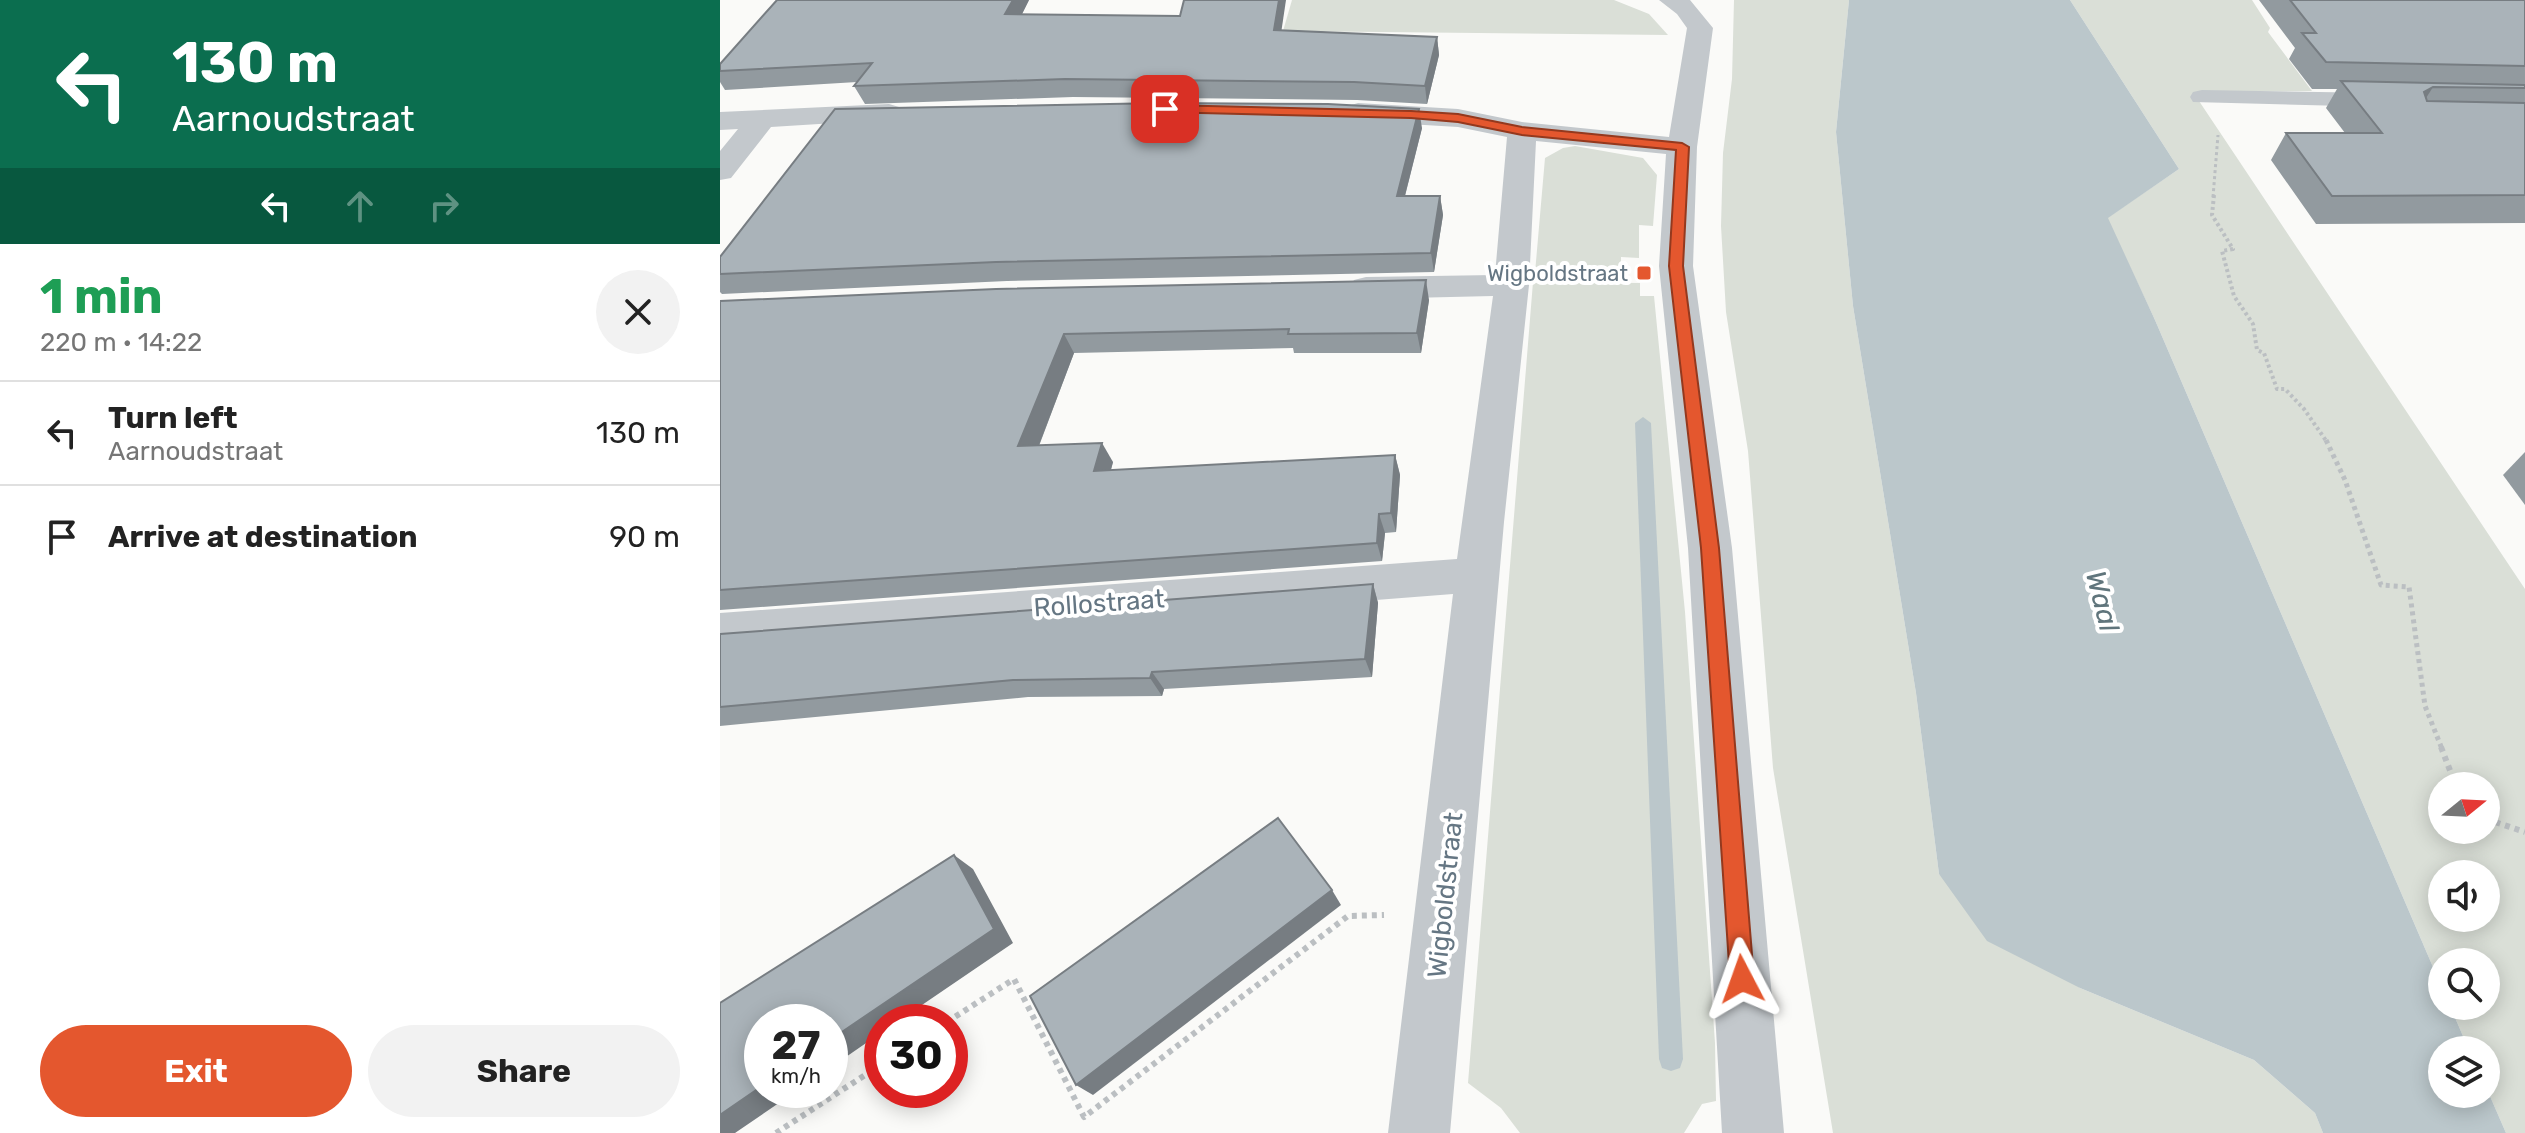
<!DOCTYPE html>
<html lang="en">
<head>
<meta charset="utf-8">
<style>
	body { margin:0; font-family:Rubik,sans-serif; background:#f2f2f2; color:#222; height:100vh; display:flex; flex-direction:column; font-size:30px; white-space:nowrap }
	* { box-sizing:border-box; margin:0 }
	p { font-size:26px; color:#767676 }
	.icon { flex:none; width:44px; height:44px; fill:none; stroke:currentColor; stroke-width:2; stroke-linecap:round; stroke-linejoin:round }
	.map { position:relative; flex:1; overflow:hidden }
	.sheet { display:flex; flex-direction:column; background:#fff; width:720px }
	.sheet>* { flex:none }
	.guide { background:#0b6e4f; color:#fff; overflow:hidden }
	.needle { width:52px; rotate:72deg }
	.buttons { position:absolute; left:1708px; top:772px; display:grid; gap:16px }
	.buttons a { display:grid; place-items:center; width:72px; height:72px; border-radius:50%; background:#fff; box-shadow:0 4px 20px #0003; font-size:40px }
	.speed { position:absolute; left:24px; top:1004px; display:flex; gap:16px; font-size:40px; font-weight:700; text-align:center }
	.speed>* { display:grid; place-content:center; width:104px; height:104px; border-radius:50%; background:#fff; box-shadow:0 4px 20px #0003; line-height:1 }
	.speed small { font-size:20px; font-weight:400 }
	.speed .limit { border:12px solid #d22; background:#fff; color:#111 }
	.pin { position:absolute; display:grid; place-items:center; width:68px; height:68px; color:#fff; margin:-34px; border-radius:16px; box-shadow:0 4px 12px #0006 }
	.me { position:absolute; width:88px; margin:-44px; rotate:356deg; stroke-linejoin:round; filter:drop-shadow(0 0 6px #0008) }
	.turn { display:flex; align-items:center; gap:28px; height:168px; padding:0 40px; font-size:36px }
	.turn .icon { width:104px; height:104px; stroke-width:2.5 }
	.turn b { display:block; font-size:56px; line-height:68px }
	.lanes { display:flex; align-items:center; height:76px; padding:0 40px; background:#0003; justify-content:center; gap:40px; direction:ltr }
	.lanes .off { opacity:.35 }
	.round { display:grid; place-items:center; flex:none; width:84px; height:84px; border-radius:42px; background:#f2f2f2 }
	.headline { display:flex; align-items:center; justify-content:space-between; height:136px; padding:0 40px }
	h1 { font-size:48px; font-weight:700; line-height:60px; color:#1e9e55 }
	.action { display:flex; gap:16px; margin-top:auto; padding:16px 40px }
	.action a { flex:1; height:92px; border-radius:48px; background:#e4572e; color:#fff; font-size:32px; font-weight:700; line-height:92px; text-align:center }
	.action a+a { background:#f2f2f2; color:#222 }
	ul { padding:0; list-style:none }
	li { display:flex; align-items:center; gap:24px; height:104px; padding:0 40px; border-top:2px solid #e0e0e0 }
	li div { flex:1 }
	li b { display:block; font-size:30px }
	li em { font-style:normal }
	main { display:flex; flex:1; min-height:0 }
	.map>svg:first-child { display:block }
	.green { fill:#dadfd7; fill-rule:evenodd }
	.water { fill:#bbc7cb }
	.lines { fill:none; stroke-linecap:round; stroke-linejoin:round }
	.stream { fill:#bbc7cb; fill-rule:evenodd }
	.path-far3 { stroke:#bbbfc2; stroke-width:3; stroke-dasharray:3 3; stroke-linecap:butt }
	.path-far2 { stroke:#bbbfc2; stroke-width:4; stroke-dasharray:3 3; stroke-linecap:butt }
	.path-far1 { stroke:#bbbfc2; stroke-width:5; stroke-dasharray:4 4; stroke-linecap:butt }
	.path { stroke:#bbbfc2; stroke-width:6; stroke-dasharray:5 5; stroke-linecap:butt }
	.pedestrian { fill:#c3c8cc; fill-rule:evenodd }
	.minor { fill:#c3c8cc; fill-rule:evenodd }
	.wall { fill:#929a9f }
	.shaded-wall { fill:#777d82 }
	.building { fill:#aab3b9; stroke:#777d82; stroke-width:2 }
	.route { fill:#e4572e; stroke:#94391e; stroke-width:2 }
	.poi-dot { fill:#e4572e; stroke:#fff; stroke-width:3 }
	.labels { text-anchor:middle; stroke-width:8; stroke-linejoin:round; paint-order:stroke }
	.far-poi-label { font-size:22px; fill:#657683; stroke:#fff; text-anchor:end }
	.street-label { font-size:26px; fill:#657683; stroke:#fff }
	.water-label { font-size:28px; font-style:italic; fill:#60757c; stroke:#fff }
</style>
</head>
<body>
<main>
<section class="sheet">
<div class="guide">
<div class="turn"><svg class="icon" aria-label="left" viewBox="0 0 24 24"><path d="M17 20v-9H6M10 6l-5 5 5 5"/></svg><div><b>130 m</b>Aarnoudstraat</div></div>
<div class="lanes"><svg class="icon" aria-label="left" viewBox="0 0 24 24"><path d="M17 20v-9H6M10 6l-5 5 5 5"/></svg><svg class="icon off" aria-label="ahead" viewBox="0 0 24 24"><path d="M12 20V5M6 11l6-6 6 6"/></svg><svg class="icon off" aria-label="right" viewBox="0 0 24 24"><path d="M7 20v-9h11M14 6l5 5-5 5"/></svg></div>
</div>
<div class="headline"><div><h1>1 min</h1><p>220 m · 14:22</p></div><a class="round"><svg class="icon" aria-label="close" viewBox="0 0 24 24"><path d="M6 6l12 12M18 6L6 18"/></svg></a></div>
<ul>
<li><svg class="icon" aria-label="left" viewBox="0 0 24 24"><path d="M17 20v-9H6M10 6l-5 5 5 5"/></svg><div><b>Turn left</b><p>Aarnoudstraat</p></div><em>130 m</em></li>
<li><svg class="icon" aria-label="arrive" viewBox="0 0 24 24"><path d="M6 21V4h12l-3 4 3 4H6"/></svg><div><b>Arrive at destination</b></div><em>90 m</em></li>
</ul>
<div class="action"><a>Exit</a><a>Share</a></div>
</section>
<div class="map">
<svg width="1805" height="1133" viewBox="0 0 1805 1133">
	<rect width="100%" height="100%" fill="#fafaf8"/>
	<g class="green">
		<polygon points="572,0 894,0 929,14 948,35 563,31"/>
		<polygon points="1014,0 1129,0 1116,132 1133,306 1196,693 1219,874 1360,988 1534,1060 1595,1113 1603,1133 1113,1133 1053,768 1028,451 1006,312 1001,226 1003,153 1012,79"/>
		<path d="M1350 0H1532L1550 28 1548 32 1592 91 1473 92 1805 589V1133H1786L1766 1087V1050H1749L1730 1006H1766V962H1722V988L1435 320 1387 218 1459 169ZM1722 786H1766V830H1722ZM1722 874H1766V918H1722Z"/>
		<polygon points="855,146 923,158 937,175 933,226 919,225 919,258 901,257 901,275 815,273 825,158 843,148"/>
		<polygon points="813,282 920,283 920,296 934,296 965,612 995,1043 996,1101 982,1104 964,1133 800,1133 781,1108 748,1083"/>
	</g>
	<polygon class="water" points="1129,0 1350,0 1459,169 1388,218 1435,320 1722,988 1722,1006 1730,1006 1749,1050 1722,1050 1722,1094 1766,1094 1766,1087 1786,1133 1603,1133 1595,1113 1534,1060 1360,988 1267,941 1219,874 1196,693 1133,306 1116,132"/>
	<g class="lines">
		<polygon class="stream" points="923,417 931,423 963,1059 960,1068 951,1071 942,1068 939,1059 915,423"/>
		<polyline class="path-far3" points="1493,197 1498,135"/>
		<g class="path-far2">
			<polyline points="1494,195 1492,215 1513,249 1502,251 1514,296 1533,324 1537,350 1544,353 1557,389 1565,389 1584,409 1607,442"/>
			<polyline points="841,279 907,279"/>
		</g>
		<polyline class="path-far1" points="1606,440 1625,480 1661,585 1689,587 1705,706 1722,749"/>
		<g class="path">
			<polyline points="1721,747 1736,786"/>
			<polyline points="1766,819 1805,832"/>
			<polyline points="227,1022 294,979 364,1117 628,916 664,915"/>
			<polyline points="56,1133 162,1064"/>
		</g>
		<polygon class="pedestrian" points="1482,90 1663,93 1672,95 1675,100 1672,105 1663,107 1473,102 1470,97 1473,92"/>
		<g class="minor">
			<polygon points="939,0 970,0 993,28 977,147 973,266 1012,548 1064,1133 1002,1133 968,548 939,266 946,154 816,141 809,285 784,522 730,1133 668,1133 733,594 0,651 0,613 737,559 773,296 646,299 634,296 629,288 634,280 646,277 775,275 787,137 738,127 638,121 628,118 623,112 628,106 638,103 738,109 802,122 949,137 967,28 957,14"/>
			<polygon points="169,104 179,107 184,113 179,119 51,127 11,178 0,180 0,151 18,129 0,130 0,112"/>
		</g>
	</g>
	<g class="wall">
		<polygon points="309,0 302,14 562,30 717,37 719,55 707,104 637,100 353,97 145,104 134,86 137,82 5,90 0,82 0,64"/>
		<polygon points="1539,0 1805,0 1805,223 1596,224 1551,160 1566,133 1625,133 1606,108 1617,89 1592,89 1569,59 1575,48"/>
		<polygon points="702,128 685,196 720,196 723,215 714,272 287,281 2,294 0,292 0,257"/>
		<polygon points="709,300 701,353 574,353 573,348 354,353 319,446 393,462 391,470 675,455 680,475 676,532 665,533 662,561 0,610 0,301"/>
		<polygon points="1805,452 1805,505 1783,475"/>
		<polygon points="653,584 658,603 652,677 444,689 442,696 308,697 0,726 0,634"/>
	</g>
	<g class="shaded-wall">
		<polygon points="293,0 309,0 293,32 285,14"/>
		<polygon points="559,0 566,0 559,47 554,30"/>
		<polygon points="717,37 719,55 707,104 705,86"/>
		<polygon points="1713,87 1696,114 1704,92"/>
		<polygon points="699,109 702,128 680,215 677,196"/>
		<polygon points="720,196 723,215 714,272 711,253"/>
		<polygon points="706,280 709,300 701,353 697,333"/>
		<polygon points="344,334 354,353 311,466 298,446"/>
		<polygon points="382,443 393,462 385,490 374,471"/>
		<polygon points="675,455 680,475 676,532 671,513"/>
		<polygon points="659,514 665,533 662,561 657,543"/>
		<polygon points="653,584 658,603 652,677 645,659"/>
		<polygon points="432,672 444,689 442,696 430,678"/>
		<polygon points="234,855 253,869 293,943 177,1022 162,1022 162,1032 110,1068 110,1040"/>
		<polygon points="612,890 621,905 373,1095 356,1085"/>
		<polygon points="42,1086 42,1090 78,1090 15,1133 0,1133 0,1115"/>
	</g>
	<g class="building">
		<polygon points="57,0 293,0 285,14 460,16 464,0 559,0 554,30 717,37 705,86 634,82 345,79 134,86 152,63 0,71 0,64"/>
		<polygon points="1570,0 1805,0 1805,66 1606,62 1582,33 1596,33"/>
		<polygon points="1621,81 1805,85 1805,88 1713,87 1704,92 1707,101 1805,103 1805,195 1612,196 1566,133 1662,133"/>
		<polygon points="443,103 608,104 699,109 677,196 720,196 711,253 276,262 0,274 0,257 115,109"/>
		<polygon points="706,280 697,333 568,334 569,329 344,334 298,446 382,443 374,471 675,455 671,513 659,514 657,543 0,590 0,301 276,289"/>
		<polygon points="653,584 645,659 432,672 430,678 293,680 0,707 0,634"/>
		<polygon points="558,818 612,890 356,1085 310,996"/>
		<polygon points="234,855 274,929 110,1040 110,1022 42,1022 42,1086 0,1115 0,1003"/>
	</g>
	<polygon class="route" points="445,105 691,111 738,114 802,127 962,143 969,147 963,266 999,548 1034,979 1030,987 1022,991 1013,987 1010,979 981,548 949,266 956,150 802,135 738,122 691,118 440,112 439,109"/>
	<rect class="poi-dot" x="916" y="265" width="16" height="16" rx="4"/>
	<g class="labels">
		<g class="far-poi-label">
			<text x="908" y="281">Wigboldstraat</text>
		</g>
		<g class="street-label">
			<text transform="translate(379 603) rotate(-4)" y="9">Rollostraat</text>
			<text transform="translate(725 895) rotate(-84)" y="9">Wigboldstraat</text>
		</g>
		<g class="water-label">
			<text transform="translate(1383 601) rotate(76)" y="10">Waal</text>
		</g>
	</g>
</svg>
<div class="buttons">
<a><svg class="needle" viewBox="-14 -14 28 28"><path d="M0-13l5 13h-10z" fill="#e53935"/><path d="M0 13l5-13h-10z" fill="#767676"/></svg></a>
<a><svg class="icon" aria-label="sound" viewBox="0 0 24 24"><path d="M4 9h4l5-4v14l-5-4H4zM17 9q2 3 0 6"/></svg></a>
<a><svg class="icon" aria-label="search" viewBox="0 0 24 24"><circle cx="10" cy="10" r="6"/><path d="M15 15l6 6"/></svg></a>
<a><svg class="icon" aria-label="layers" viewBox="0 0 24 24"><path d="M12 4l9 5-9 5-9-5zM3 14l9 5 9-5"/></svg></a>
</div>
<div class="speed"><div>27<small>km/h</small></div><div class="limit">30</div></div>
<div class="pin" style="left:445px;top:109px;background:#d93025"><svg class="icon" aria-label="arrive" viewBox="0 0 24 24"><path d="M6 21V4h12l-3 4 3 4H6"/></svg></div>
<svg class="me" style="left:1022px;top:979px" viewBox="-20 -20 40 40"><path d="M0-17L14 15 0 8-14 15z" fill="#e4572e" stroke="#fff" stroke-width="4"/></svg>
</div>
</main>
</body>
</html>
